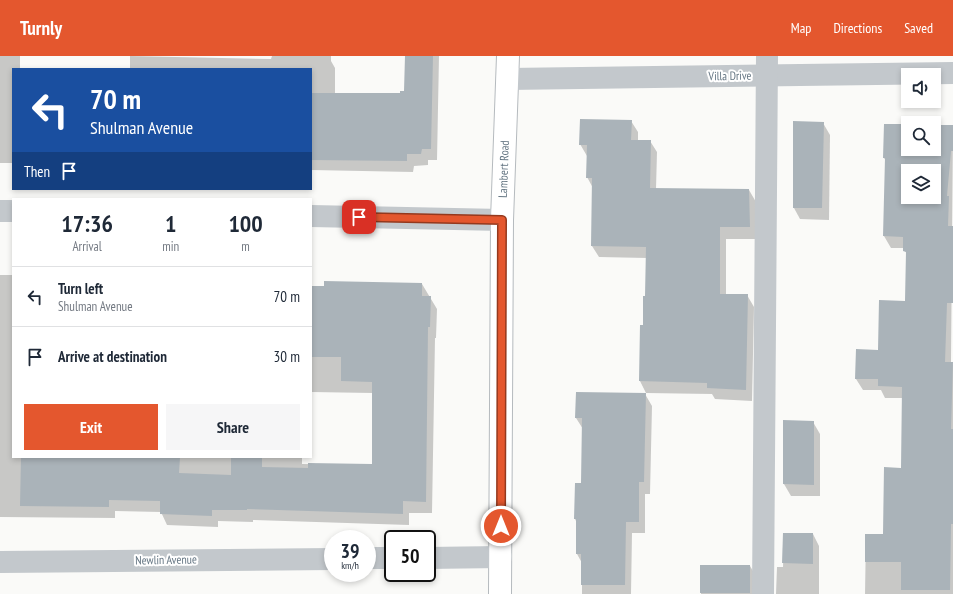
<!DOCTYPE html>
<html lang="en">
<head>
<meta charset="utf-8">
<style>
	body { margin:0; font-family:"PT Sans Narrow",sans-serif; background:#f6f6f7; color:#1f2937; height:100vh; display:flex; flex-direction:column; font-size:15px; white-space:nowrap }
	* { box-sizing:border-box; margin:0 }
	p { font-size:13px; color:#747a83 }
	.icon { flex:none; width:22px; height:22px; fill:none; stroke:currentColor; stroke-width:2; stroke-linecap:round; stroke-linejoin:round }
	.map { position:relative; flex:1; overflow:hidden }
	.sheet { position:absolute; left:12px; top:142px; width:300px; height:260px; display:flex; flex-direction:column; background:#fff; border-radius:0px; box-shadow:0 2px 6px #0003 }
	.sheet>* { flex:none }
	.guide { position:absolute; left:12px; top:12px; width:300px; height:122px; border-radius:0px; box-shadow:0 2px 6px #0003; background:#1a4fa0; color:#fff; overflow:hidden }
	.tools { position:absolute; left:901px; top:12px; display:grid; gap:8px }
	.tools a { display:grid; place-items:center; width:40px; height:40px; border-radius:0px; background:#fff; box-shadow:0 2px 6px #0003; font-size:20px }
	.speed { position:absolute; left:324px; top:474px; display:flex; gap:8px; font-size:20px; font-weight:700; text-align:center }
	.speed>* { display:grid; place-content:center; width:52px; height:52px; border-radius:50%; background:#fff; box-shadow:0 2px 6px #0003; line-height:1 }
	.speed small { font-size:10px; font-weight:400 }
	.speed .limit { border:2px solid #111; border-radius:6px; background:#fff; color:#111 }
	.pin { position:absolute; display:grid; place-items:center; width:34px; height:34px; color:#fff; margin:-17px; border-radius:8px; box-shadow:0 2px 6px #0006 }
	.me { position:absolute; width:44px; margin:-22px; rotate:0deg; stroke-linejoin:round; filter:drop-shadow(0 0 3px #0008) }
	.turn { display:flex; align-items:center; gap:14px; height:84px; padding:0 12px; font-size:18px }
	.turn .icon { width:52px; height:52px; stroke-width:2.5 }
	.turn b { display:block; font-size:28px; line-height:34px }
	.then { display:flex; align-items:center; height:38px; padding:0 12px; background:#0003; gap:8px; font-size:15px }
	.eta { display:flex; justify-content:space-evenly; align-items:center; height:68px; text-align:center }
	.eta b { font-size:24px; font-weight:800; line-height:28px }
	.cta { display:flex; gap:8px; margin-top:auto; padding:8px 12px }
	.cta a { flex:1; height:46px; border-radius:0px; background:#e4572e; color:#fff; font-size:16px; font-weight:800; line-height:46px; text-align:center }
	.cta a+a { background:#f6f6f7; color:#1f2937 }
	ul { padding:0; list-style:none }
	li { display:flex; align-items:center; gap:12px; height:60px; padding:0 12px; border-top:1px solid #e0e1e3 }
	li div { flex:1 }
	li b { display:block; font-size:15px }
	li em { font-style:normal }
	header { display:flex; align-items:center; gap:24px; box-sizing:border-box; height:56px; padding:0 20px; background:#e4572e; color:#fff }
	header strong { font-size:19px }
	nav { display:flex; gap:22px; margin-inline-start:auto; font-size:14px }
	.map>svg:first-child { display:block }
	.shadow { fill:#0003; fill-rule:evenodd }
	.building { fill:#aab3b9; fill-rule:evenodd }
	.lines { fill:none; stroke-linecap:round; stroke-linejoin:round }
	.major-casing { stroke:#b5babe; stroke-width:24 }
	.minor { stroke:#c3c8cc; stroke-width:22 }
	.major { stroke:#fff; stroke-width:22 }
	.route-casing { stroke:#94391e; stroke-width:10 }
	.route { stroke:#e4572e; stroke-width:7 }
	.labels { text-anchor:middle; stroke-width:4; stroke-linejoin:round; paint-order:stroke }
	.street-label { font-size:12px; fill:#657683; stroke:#fff }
</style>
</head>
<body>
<header>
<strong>Turnly</strong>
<nav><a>Map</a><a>Directions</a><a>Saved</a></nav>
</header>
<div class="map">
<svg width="953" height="538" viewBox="0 0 953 538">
	<rect width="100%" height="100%" fill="#fafaf8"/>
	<g class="shadow">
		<polygon points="0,0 20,0 20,13 13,13 13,107 0,107"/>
		<polygon points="130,0 271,3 272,0 331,0 331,5 335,12 335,39 401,38 405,36 406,0 439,0 437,104 428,104 428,109 414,110 413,116 311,114 311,13 130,13"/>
		<polygon points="631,65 638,76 638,85 650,85 657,96 656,133 749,134 756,146 756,183 726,183 726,239 747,239 754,251 752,345 715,343 712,338 646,337 640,325 646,241 647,202 599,201 592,190 593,132 587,121 587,100 580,88"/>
		<polygon points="823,67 830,79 829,164 800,163 794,152"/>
		<path d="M908 69V93H934V70H953L951 307 953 309V538H865L866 479H884L902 413 903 342H885L881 334H863L856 323 879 295 906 246 907 199 904 192H891L884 180 886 105 884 102ZM908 115H934V141H908Z"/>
		<polygon points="0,219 13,219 13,401 302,401 302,408 373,409 373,337 311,336 311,231 422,228 437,253 436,282 435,282 432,457 409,457 409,469 253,464 253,466 218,465 218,471 167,469 161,456 115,455 115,462 0,461"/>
		<polygon points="645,338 652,350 650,438 645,438 645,477 632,477 631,538 582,538 582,507 577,498 577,467 575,463 582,428 583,373 576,362"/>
		<polygon points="784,366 813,366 820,378 820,440 791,440 784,428"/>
		<polygon points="784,478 813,478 819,490 819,538 776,538 777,511 783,511"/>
		<polygon points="701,510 750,510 757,522 757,538 701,538"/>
	</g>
	<g class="building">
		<polygon points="405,0 433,0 431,93 422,93 421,98 407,98 407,105 311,104 311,37 400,37 400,35 404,35"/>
		<polygon points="580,63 632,64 631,84 651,84 650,132 749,133 750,171 720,171 720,238 748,238 746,334 707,332 707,327 639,325 640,269 643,269 643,240 645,240 646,191 591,190 592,122 586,122 587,89 579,89"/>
		<polygon points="793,65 824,66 822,152 793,152"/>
		<path d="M884 68H908V93H934V69H953V95H951L947 140H949L948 170H953V247H947L945 306H953L951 373H953V468H951L950 534H901V506H865V478H883L884 411 901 412 902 331 878 330V323H855L856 293 878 294 879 244 905 245 906 196 903 195V181L883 180 885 102H883ZM908 115H934V141H908Z"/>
		<polygon points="324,225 422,227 422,240 431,240 430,271 428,271 426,446 403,445 403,458 247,453 247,454 212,454 212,460 160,458 160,445 109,444 109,451 20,450 21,401 180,401 179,417 231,419 231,401 262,401 262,411 308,412 308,407 372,408 372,326 341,325 341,301 311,301 311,230 324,230"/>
		<polygon points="576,336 646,337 644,426 639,426 639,466 626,466 625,529 581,529 581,498 576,498 576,463 574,463 575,427 581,427 582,362 575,362"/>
		<polygon points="783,364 814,365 814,429 783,428"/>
		<polygon points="783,477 813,477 813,508 782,507"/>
		<rect x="700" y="509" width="50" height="28"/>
	</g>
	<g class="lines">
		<defs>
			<g id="major">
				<path id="s1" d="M500 538 502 164 508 0"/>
			</g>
		</defs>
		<use href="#major" class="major-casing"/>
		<g class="minor">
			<polyline points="507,23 953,17"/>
			<polyline points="0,155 13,155"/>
			<polyline points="311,160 502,164"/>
			<polyline points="367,502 393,502"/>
			<polyline points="427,502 501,501"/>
			<polyline points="0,506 333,503"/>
			<polyline points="763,538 767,0"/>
		</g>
		<use href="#major" class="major"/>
	</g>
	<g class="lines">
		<defs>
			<polyline id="route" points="359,161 502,164 501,470"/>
		</defs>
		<use href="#route" class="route-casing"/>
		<use href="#route" class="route"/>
	</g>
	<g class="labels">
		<g class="street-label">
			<text transform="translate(730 20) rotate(-1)" y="4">Villa Drive</text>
			<text dy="4" stroke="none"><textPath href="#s1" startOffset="425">Lambert Road</textPath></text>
			<text transform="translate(166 504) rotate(-1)" y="4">Newlin Avenue</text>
		</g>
	</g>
</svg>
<div class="tools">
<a><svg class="icon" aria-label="sound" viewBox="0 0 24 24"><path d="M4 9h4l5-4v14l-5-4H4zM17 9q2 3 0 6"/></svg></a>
<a><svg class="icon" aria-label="search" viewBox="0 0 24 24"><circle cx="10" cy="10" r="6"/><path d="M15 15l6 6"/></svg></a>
<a><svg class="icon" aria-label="layers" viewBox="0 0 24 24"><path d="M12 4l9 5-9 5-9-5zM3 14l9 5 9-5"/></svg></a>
</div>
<div class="speed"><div>39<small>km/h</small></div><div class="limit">50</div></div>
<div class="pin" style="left:359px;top:161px;background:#d93025"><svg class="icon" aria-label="arrive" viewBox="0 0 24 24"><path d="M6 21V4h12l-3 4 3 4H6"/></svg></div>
<svg class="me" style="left:501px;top:470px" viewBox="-20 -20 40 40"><circle r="17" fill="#e4572e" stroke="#fff" stroke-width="3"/><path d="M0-11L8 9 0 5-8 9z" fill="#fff"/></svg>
<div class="guide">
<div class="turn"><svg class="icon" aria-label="left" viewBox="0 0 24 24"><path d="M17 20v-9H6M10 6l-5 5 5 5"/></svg><div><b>70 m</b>Shulman Avenue</div></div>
<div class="then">Then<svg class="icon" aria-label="arrive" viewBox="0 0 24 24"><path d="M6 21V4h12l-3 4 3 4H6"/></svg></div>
</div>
<section class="sheet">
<div class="eta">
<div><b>17:36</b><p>Arrival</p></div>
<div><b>1</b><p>min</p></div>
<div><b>100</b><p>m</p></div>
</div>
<ul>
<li><svg class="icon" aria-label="left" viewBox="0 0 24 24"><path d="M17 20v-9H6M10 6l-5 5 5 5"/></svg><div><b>Turn left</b><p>Shulman Avenue</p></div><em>70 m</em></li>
<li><svg class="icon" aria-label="arrive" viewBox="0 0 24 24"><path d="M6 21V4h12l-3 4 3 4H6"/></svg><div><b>Arrive at destination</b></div><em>30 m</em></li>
</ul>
<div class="cta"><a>Exit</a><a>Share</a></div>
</section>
</div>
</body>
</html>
